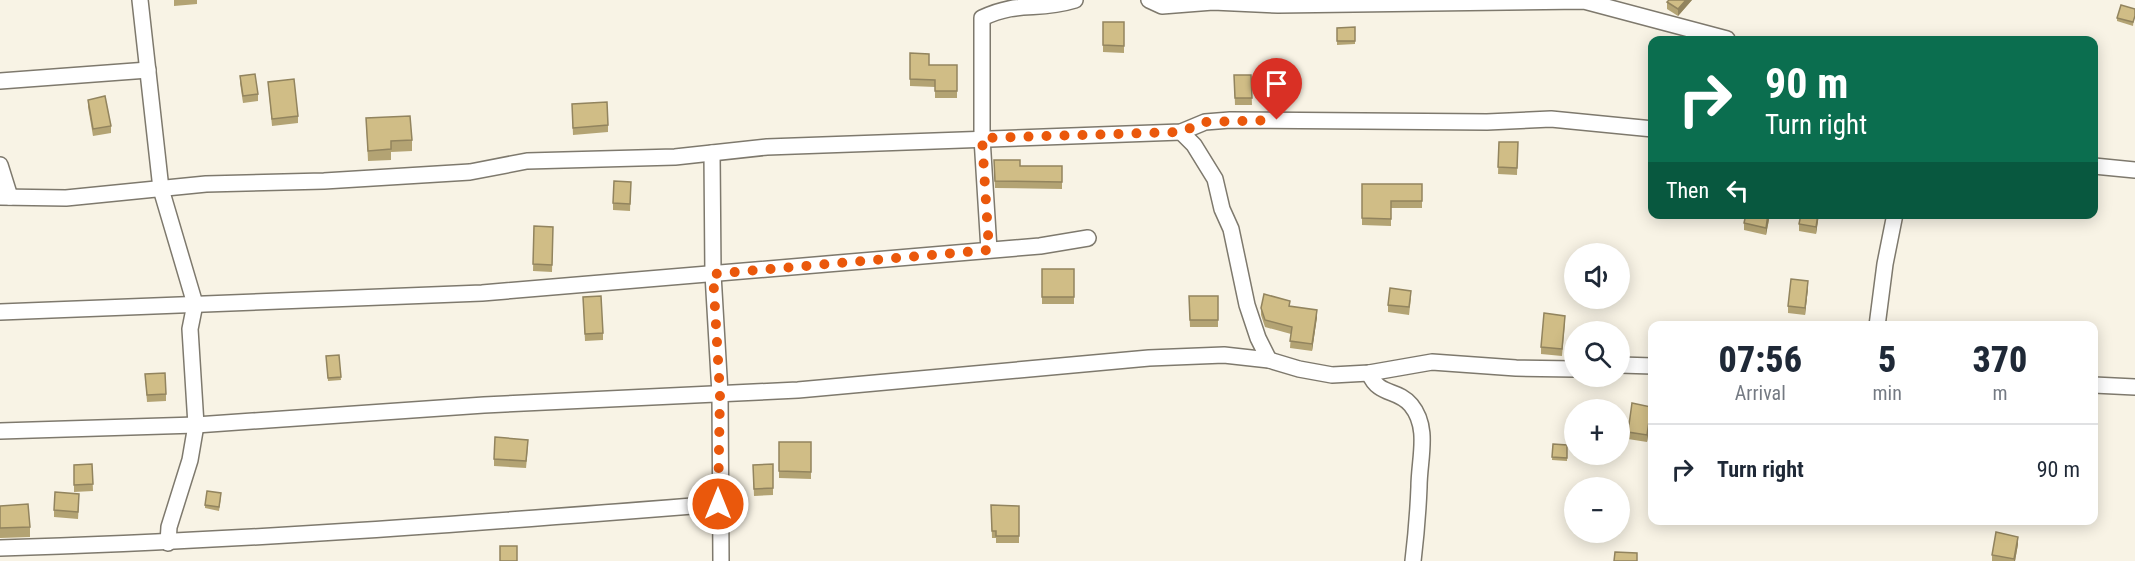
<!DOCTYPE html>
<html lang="en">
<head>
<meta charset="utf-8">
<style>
	body { margin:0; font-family:"Roboto Condensed",sans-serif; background:#f6f6f7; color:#1f2937; height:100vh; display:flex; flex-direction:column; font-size:22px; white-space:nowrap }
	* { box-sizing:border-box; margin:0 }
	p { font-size:20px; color:#747a83 }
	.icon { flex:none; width:33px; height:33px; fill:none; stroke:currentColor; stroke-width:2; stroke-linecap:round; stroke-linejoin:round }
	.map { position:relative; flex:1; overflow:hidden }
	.drawer { position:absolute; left:1648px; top:321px; width:450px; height:204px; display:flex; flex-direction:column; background:#fff; border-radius:12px; box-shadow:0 3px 15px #0003 }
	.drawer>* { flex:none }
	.top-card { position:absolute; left:1648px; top:36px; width:450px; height:183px; border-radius:12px; box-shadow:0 3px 15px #0003; background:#0b6e4f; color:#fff; overflow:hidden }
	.fabs { position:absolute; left:1564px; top:243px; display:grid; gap:12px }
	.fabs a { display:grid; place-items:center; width:66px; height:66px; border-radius:50%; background:#fff; box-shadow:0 3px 15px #0003; font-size:30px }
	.pin { position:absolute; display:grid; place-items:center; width:51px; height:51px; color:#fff; margin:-62px -26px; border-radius:50% 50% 50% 0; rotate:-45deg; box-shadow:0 0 6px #0007 }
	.pin .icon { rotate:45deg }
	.me { position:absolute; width:66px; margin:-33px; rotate:0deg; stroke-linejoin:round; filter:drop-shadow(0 0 4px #0008) }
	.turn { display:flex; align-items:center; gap:21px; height:126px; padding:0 18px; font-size:27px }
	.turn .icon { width:78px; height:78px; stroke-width:2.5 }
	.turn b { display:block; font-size:42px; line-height:51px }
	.then { display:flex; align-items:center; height:57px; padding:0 18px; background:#0003; gap:12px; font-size:22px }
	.eta { display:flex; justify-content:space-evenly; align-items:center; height:102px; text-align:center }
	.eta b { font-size:36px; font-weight:800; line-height:42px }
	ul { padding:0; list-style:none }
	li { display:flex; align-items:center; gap:18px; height:90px; padding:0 18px; border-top:2px solid #e0e1e3 }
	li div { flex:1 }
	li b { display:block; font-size:22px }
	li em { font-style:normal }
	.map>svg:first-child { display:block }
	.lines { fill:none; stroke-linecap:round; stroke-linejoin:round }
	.street-casing { stroke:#7e796d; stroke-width:18 }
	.street { stroke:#fff; stroke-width:15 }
	.wall { fill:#b3a373 }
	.shaded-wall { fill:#92845e }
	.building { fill:#d0bd86; stroke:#92845e; stroke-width:1.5 }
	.route { stroke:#ea580c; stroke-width:10; stroke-dasharray:0 18 }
</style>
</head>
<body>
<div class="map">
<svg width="2135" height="561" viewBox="0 0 2135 561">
	<rect width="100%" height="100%" fill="#f8f3e5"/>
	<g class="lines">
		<defs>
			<g id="street">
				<polyline points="140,0 161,189 195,304 190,329 196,425 190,460 169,527 168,543"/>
				<polyline points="1149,0 1162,6 1213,2 1278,5 1584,1 1727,39"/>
				<polyline points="0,81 148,70"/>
				<polyline points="1181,132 1194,145 1215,179 1222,209 1231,229 1247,305 1258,338 1269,360"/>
				<polyline points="712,153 713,274 720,394 721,561"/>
				<polyline points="0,165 10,197"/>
				<polyline points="2094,166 2135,170"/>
				<polyline points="0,197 66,198 206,184 324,181 470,172 527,161 675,157 767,147 1181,132 1205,122 1230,120 1487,122 1551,119 1653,129"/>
				<path d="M989 250 982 138V18C1020 0 1036 12 1075 0"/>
				<polyline points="0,312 482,293 1040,246 1088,238"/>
				<polyline points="1877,326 1885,264 1895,214"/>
				<polyline points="1620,365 1653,366"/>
				<path d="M1369 373C1379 397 1397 388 1411 405 1430 428 1419 459 1419 487 1418 512 1416 536 1413 561"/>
				<polyline points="2094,385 2135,387"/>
				<polyline points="0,431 196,425 484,405 798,390 1149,358 1224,355 1269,360 1299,369 1332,375 1369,373 1432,362 1516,368 1575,369"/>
				<path d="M0 548C240 541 479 523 718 504"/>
			</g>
		</defs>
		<use href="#street" class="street-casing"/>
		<use href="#street" class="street"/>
	</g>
	<g class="wall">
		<polygon points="174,0 197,0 197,4 174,6"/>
		<polygon points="1692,0 1678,16 1667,9 1667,2"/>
		<polygon points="2135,9 2133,26 2117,21 2117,18"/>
		<polygon points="1103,22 1124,22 1124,53 1103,52"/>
		<polygon points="1355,27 1355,44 1337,45 1337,28"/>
		<polygon points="910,53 929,65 957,65 957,98 935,98 935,87 910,86"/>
		<polygon points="1234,75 1251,75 1252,105 1235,105"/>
		<polygon points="240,76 258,94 258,101 243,103 240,83"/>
		<polygon points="268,82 298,116 298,123 272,126"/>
		<polygon points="88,100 111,126 111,133 93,136 88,107"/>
		<polygon points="572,111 608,125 608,132 573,135"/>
		<polygon points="366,118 412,140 412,151 391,152 391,160 368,161"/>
		<polygon points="1499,142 1518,142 1517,175 1498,174"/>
		<polygon points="1653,163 1653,189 1650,189"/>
		<polygon points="1062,166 1062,189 995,188 994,167"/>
		<polygon points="631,182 630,211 613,210 613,203"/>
		<polygon points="1362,184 1422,184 1422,208 1391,208 1391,226 1362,225"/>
		<polygon points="1770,214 1766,235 1744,230 1744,223"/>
		<polygon points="1819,214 1816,234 1799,231 1799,224"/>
		<polygon points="534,226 553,227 552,272 533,271"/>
		<rect x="1042" y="269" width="32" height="35"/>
		<polygon points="1808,288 1805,315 1788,313 1788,306"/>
		<polygon points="1189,296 1218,296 1218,327 1190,327"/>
		<polygon points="583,297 603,333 603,340 585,341"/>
		<polygon points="1411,298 1409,315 1388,312 1388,305"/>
		<polygon points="1290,306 1317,317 1312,351 1290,348 1291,334 1265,327 1261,315 1261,308"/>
		<polygon points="1565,323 1562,356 1541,354 1541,347"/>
		<polygon points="339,355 341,380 328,381 326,356"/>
		<polygon points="145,374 166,394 166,401 147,402"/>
		<polygon points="1651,414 1647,442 1628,439 1628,432"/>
		<polygon points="779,442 811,442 811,479 779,478"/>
		<polygon points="1553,444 1567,445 1567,461 1552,460"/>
		<polygon points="528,447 526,468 494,466 494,459"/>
		<polygon points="92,464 93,491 74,492 74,465"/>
		<polygon points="773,464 773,495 754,496 753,465"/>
		<polygon points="221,497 219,511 205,508 205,505"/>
		<polygon points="79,501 78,519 54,517 54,510"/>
		<polygon points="991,505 1019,506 1019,543 996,543 996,538 992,538"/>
		<polygon points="0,506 30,527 30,537 0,538"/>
		<polygon points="2018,544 2015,561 1992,561 1992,555"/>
	</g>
	<g class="shaded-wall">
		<polygon points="1686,0 1692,0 1678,16 1678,9"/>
		<polygon points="1768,214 1770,214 1766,235 1766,228"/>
		<polygon points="1818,214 1819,214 1816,234 1816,227"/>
		<polygon points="1808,281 1808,288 1805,315 1805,308"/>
		<polygon points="1317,310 1317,317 1312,351 1312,344"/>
		<polygon points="1651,407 1651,414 1647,442 1647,435"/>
		<polygon points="2018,537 2018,544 2015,561 2014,561"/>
	</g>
	<g class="building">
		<polygon points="1669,0 1686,0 1678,9 1667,2"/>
		<polygon points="2121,5 2135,9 2135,16 2133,22 2117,18"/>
		<polygon points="1103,22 1124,22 1124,46 1103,45"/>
		<polygon points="1355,27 1355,41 1337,41 1337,28"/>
		<polygon points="910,53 929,54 929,65 957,65 957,91 935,91 935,80 910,79"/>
		<polygon points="255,74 258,94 243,96 240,76"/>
		<polygon points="1234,75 1251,75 1252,98 1235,98"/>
		<polygon points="294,79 298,116 272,119 268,82"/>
		<polygon points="105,96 111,126 93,129 88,100"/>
		<polygon points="607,102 608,125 573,128 572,104"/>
		<polygon points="410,116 412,140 391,141 391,149 368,151 366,118"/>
		<polygon points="1499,142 1518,142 1517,168 1498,167"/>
		<polygon points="994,160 1020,160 1020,166 1062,166 1062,182 995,181"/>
		<polygon points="1653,163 1653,184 1650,183"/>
		<polygon points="614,181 631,182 630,204 613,203"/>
		<polygon points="1362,184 1422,184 1422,201 1391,201 1391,219 1362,218"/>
		<polygon points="1746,214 1768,214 1766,228 1744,223"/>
		<polygon points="1801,214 1818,214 1816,227 1799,224"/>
		<polygon points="534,226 553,227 552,265 533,264"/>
		<rect x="1042" y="269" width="32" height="28"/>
		<polygon points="1791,279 1808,281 1805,308 1788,306"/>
		<polygon points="1390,288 1411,291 1409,307 1388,305"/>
		<polygon points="1264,294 1290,301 1289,306 1317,310 1312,344 1290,341 1292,327 1265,320 1261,308"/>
		<polygon points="601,296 603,333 585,334 583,297"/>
		<polygon points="1189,296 1218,296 1218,320 1190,320"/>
		<polygon points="1544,313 1565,316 1562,349 1541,347"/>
		<polygon points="339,355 341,377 328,378 326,356"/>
		<polygon points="165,373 166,394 147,395 145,374"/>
		<polygon points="1632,403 1651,407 1647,435 1628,432"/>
		<polygon points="495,437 528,440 526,461 494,459"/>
		<polygon points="779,442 811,442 811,472 779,471"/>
		<polygon points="1553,444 1567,445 1567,458 1552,457"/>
		<polygon points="92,464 93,484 74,485 74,465"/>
		<polygon points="773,464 773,488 754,489 753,465"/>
		<polygon points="207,491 221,493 219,507 205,505"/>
		<polygon points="55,492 79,494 78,512 54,510"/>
		<polygon points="28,504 30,527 0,528 0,506"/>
		<polygon points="991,505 1019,506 1019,536 996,536 996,531 992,531"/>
		<polygon points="1996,532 2018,537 2014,559 1992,555"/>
		<rect x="500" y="546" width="17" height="15"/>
		<polygon points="1615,552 1637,553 1637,561 1614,561"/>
	</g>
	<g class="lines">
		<polyline class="route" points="718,504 720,394 713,274 989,250 982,138 1181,132 1205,122 1277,120"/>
	</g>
</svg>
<div class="fabs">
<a><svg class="icon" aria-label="sound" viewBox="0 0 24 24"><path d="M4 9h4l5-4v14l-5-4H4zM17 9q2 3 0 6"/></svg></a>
<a><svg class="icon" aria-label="search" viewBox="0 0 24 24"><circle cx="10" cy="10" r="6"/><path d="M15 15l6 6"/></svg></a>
<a>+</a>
<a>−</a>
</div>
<div class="pin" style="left:1277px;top:120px;background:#d93025"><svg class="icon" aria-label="arrive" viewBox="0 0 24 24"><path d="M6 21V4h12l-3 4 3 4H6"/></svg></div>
<svg class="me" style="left:718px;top:504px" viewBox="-20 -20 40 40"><circle r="17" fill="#ea580c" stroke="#fff" stroke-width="3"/><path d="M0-11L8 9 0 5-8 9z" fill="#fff"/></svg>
<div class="top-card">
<div class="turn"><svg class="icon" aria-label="right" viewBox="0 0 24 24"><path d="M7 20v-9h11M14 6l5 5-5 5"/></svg><div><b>90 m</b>Turn right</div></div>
<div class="then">Then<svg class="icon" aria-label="left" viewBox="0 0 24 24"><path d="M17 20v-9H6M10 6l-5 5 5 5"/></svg></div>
</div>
<section class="drawer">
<div class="eta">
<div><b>07:56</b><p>Arrival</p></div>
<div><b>5</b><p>min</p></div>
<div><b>370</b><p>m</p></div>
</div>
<ul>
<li><svg class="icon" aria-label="right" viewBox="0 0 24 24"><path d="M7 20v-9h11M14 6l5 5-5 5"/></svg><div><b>Turn right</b></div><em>90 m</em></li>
</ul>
</section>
</div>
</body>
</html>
